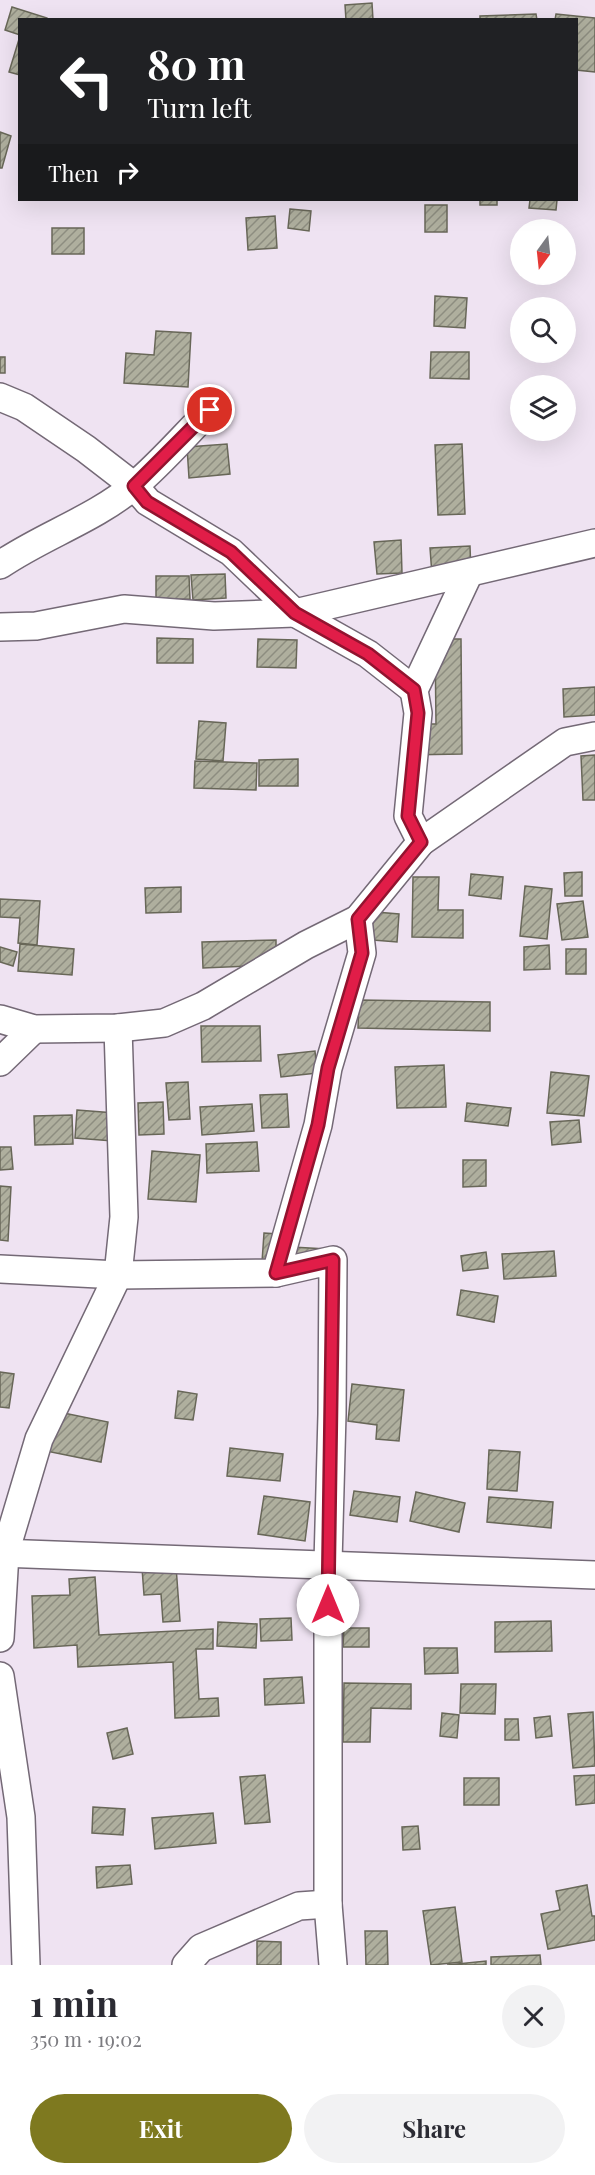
<!DOCTYPE html>
<html lang="en">
<head>
<meta charset="utf-8">
<style>
	body { margin:0; font-family:"Playfair Display",serif; background:#f2f2f3; color:#2b2b33; height:100vh; display:flex; flex-direction:column; font-size:22px; white-space:nowrap }
	* { box-sizing:border-box; margin:0 }
	p { font-size:20px; color:#7c7c81 }
	.icon { flex:none; width:33px; height:33px; fill:none; stroke:currentColor; stroke-width:2; stroke-linecap:round; stroke-linejoin:round }
	.map { position:relative; height:1965px; overflow:hidden }
	.side { display:flex; flex-direction:column; background:#fff; flex:1 }
	.side>* { flex:none }
	.top-card { position:absolute; left:18px; top:18px; width:560px; height:183px; border-radius:0px; box-shadow:0 6px 24px #0002; background:#202124; color:#fff; overflow:hidden }
	.needle { width:39px; rotate:195deg }
	.buttons { position:absolute; left:510px; top:219px; display:grid; gap:12px }
	.buttons a { display:grid; place-items:center; width:66px; height:66px; border-radius:50%; background:#fff; box-shadow:0 6px 24px #0002; font-size:30px }
	.pin { position:absolute; display:grid; place-items:center; width:51px; height:51px; color:#fff; margin:-26px; border:3px solid #fff; border-radius:50%; box-shadow:0 2px 6px #0007 }
	.me { position:absolute; width:66px; margin:-33px; rotate:0deg; stroke-linejoin:round; filter:drop-shadow(0 0 4px #0008) }
	.turn { display:flex; align-items:center; gap:21px; height:126px; padding:0 30px; font-size:27px }
	.turn .icon { width:78px; height:78px; stroke-width:2.5 }
	.turn b { display:block; font-size:42px; line-height:51px }
	.then { display:flex; align-items:center; height:57px; padding:0 30px; background:#0003; gap:12px; font-size:22px }
	.round { display:grid; place-items:center; flex:none; width:63px; height:63px; border-radius:32px; background:#f2f2f3 }
	.head { display:flex; align-items:center; justify-content:space-between; height:102px; padding:0 30px }
	h1 { font-size:36px; font-weight:700; line-height:45px }
	.button { display:flex; gap:12px; margin-top:auto; padding:12px 30px }
	.button a { flex:1; height:69px; border-radius:36px; background:#7e791f; color:#fff; font-size:24px; font-weight:700; line-height:69px; text-align:center }
	.button a+a { background:#f2f2f3; color:#2b2b33 }
	.map>svg:first-child { display:block }
	.building { fill:url(#building-hatch); stroke:#686758; stroke-width:1.5 }
	.lines { fill:none; stroke-linecap:round; stroke-linejoin:round }
	.minor-casing { stroke:#746976; stroke-width:30 }
	.minor { stroke:#fff; stroke-width:27 }
	.route-casing { stroke:#92132f; stroke-width:15 }
	.route { stroke:#e11d48; stroke-width:10 }
</style>
</head>
<body>
<div class="map">
<svg width="595" height="1965" viewBox="0 0 595 1965">
	<defs>
		<pattern id="building-hatch" width="6" height="6" patternUnits="userSpaceOnUse" patternTransform="scale(1.5)"><rect width="6" height="6" fill="#afaf9e"/><path d="M-1 1l2-2M0 6l6-6M5 7l2-2" fill="none" stroke="#8d8d80"/></pattern>
	</defs>
	<rect width="100%" height="100%" fill="#efe3f2"/>
	<g class="building">
		<polygon points="372,3 373,20 346,20 345,5"/>
		<polygon points="12,7 47,18 47,20 20,20 20,35 5,30"/>
		<polygon points="536,14 537,20 480,20 480,16"/>
		<polygon points="556,14 595,18 595,72 576,70 576,20 555,20"/>
		<polygon points="20,36 20,75 9,72"/>
		<polygon points="0,132 11,136 2,168 0,168"/>
		<rect x="480" y="200" width="17" height="5"/>
		<polygon points="530,200 557,200 556,210 529,208"/>
		<rect x="425" y="205" width="22" height="27"/>
		<polygon points="290,209 311,211 309,231 288,228"/>
		<polygon points="275,216 277,248 248,250 246,218"/>
		<rect x="52" y="228" width="32" height="26"/>
		<polygon points="435,296 467,298 465,328 434,326"/>
		<polygon points="156,331 191,333 188,387 124,383 126,353 154,355"/>
		<polygon points="431,352 469,352 469,379 430,378"/>
		<rect x="0" y="357" width="5" height="16"/>
		<polygon points="227,444 230,474 189,478 187,447"/>
		<polygon points="462,444 465,514 438,515 435,445"/>
		<polygon points="401,540 402,573 377,574 374,542"/>
		<polygon points="470,546 471,573 432,575 430,548"/>
		<polygon points="225,574 226,598 193,600 191,575"/>
		<polygon points="156,576 189,576 190,599 156,600"/>
		<polygon points="157,638 193,639 193,663 157,663"/>
		<polygon points="258,639 297,640 296,668 257,667"/>
		<polygon points="435,639 461,639 462,754 406,755 405,724 436,724"/>
		<polygon points="595,687 595,715 564,717 563,689"/>
		<polygon points="199,721 226,723 223,761 196,759"/>
		<polygon points="595,755 595,800 583,800 581,756"/>
		<polygon points="298,759 298,786 259,786 259,760"/>
		<polygon points="195,761 257,763 256,790 194,788"/>
		<polygon points="582,872 582,896 565,896 564,873"/>
		<polygon points="471,874 503,877 501,899 469,895"/>
		<polygon points="413,877 439,877 438,910 463,910 463,938 412,937"/>
		<polygon points="525,886 552,889 547,939 520,936"/>
		<polygon points="181,887 181,912 146,913 145,888"/>
		<polygon points="0,899 40,901 37,945 18,943 20,918 0,917"/>
		<polygon points="583,901 588,937 562,940 557,904"/>
		<polygon points="364,911 399,914 397,942 361,939"/>
		<polygon points="276,940 276,965 203,968 202,942"/>
		<polygon points="20,944 74,949 72,975 18,971"/>
		<polygon points="549,945 550,969 524,970 524,947"/>
		<polygon points="0,947 17,952 13,966 0,962"/>
		<rect x="566" y="949" width="20" height="25"/>
		<polygon points="359,1000 490,1002 490,1031 358,1028"/>
		<polygon points="201,1026 260,1026 261,1061 202,1062"/>
		<polygon points="315,1051 317,1073 281,1077 278,1055"/>
		<polygon points="444,1065 446,1107 397,1108 395,1067"/>
		<polygon points="551,1072 589,1076 584,1116 547,1113"/>
		<polygon points="188,1082 190,1119 169,1120 166,1083"/>
		<polygon points="287,1094 289,1127 262,1128 260,1095"/>
		<polygon points="163,1102 164,1134 139,1135 138,1103"/>
		<polygon points="467,1103 511,1108 508,1126 465,1121"/>
		<polygon points="252,1104 254,1131 202,1135 200,1107"/>
		<polygon points="77,1110 115,1113 113,1141 75,1138"/>
		<polygon points="72,1115 73,1144 35,1145 34,1116"/>
		<polygon points="579,1120 581,1142 552,1145 550,1122"/>
		<polygon points="257,1142 259,1171 207,1173 206,1144"/>
		<polygon points="0,1147 11,1147 13,1169 0,1170"/>
		<polygon points="152,1151 200,1155 196,1202 148,1199"/>
		<polygon points="463,1160 486,1160 486,1186 463,1187"/>
		<polygon points="0,1186 11,1187 8,1241 0,1240"/>
		<polygon points="264,1233 293,1235 292,1247 327,1249 262,1262"/>
		<polygon points="554,1251 556,1276 504,1279 502,1254"/>
		<polygon points="486,1252 488,1268 463,1271 461,1256"/>
		<polygon points="461,1290 498,1296 494,1322 457,1315"/>
		<polygon points="0,1372 14,1374 9,1408 0,1407"/>
		<polygon points="352,1384 404,1390 399,1441 376,1439 377,1425 348,1421"/>
		<polygon points="178,1391 197,1394 193,1420 175,1418"/>
		<polygon points="49,1410 108,1422 101,1462 41,1450"/>
		<polygon points="230,1448 283,1454 280,1481 227,1476"/>
		<polygon points="489,1450 520,1452 517,1491 487,1489"/>
		<polygon points="354,1491 400,1497 397,1522 350,1515"/>
		<polygon points="416,1492 465,1503 459,1532 410,1521"/>
		<polygon points="264,1496 310,1502 305,1541 258,1534"/>
		<polygon points="489,1497 553,1502 551,1528 487,1522"/>
		<polygon points="176,1566 180,1621 163,1622 161,1594 144,1595 142,1568"/>
		<polygon points="95,1577 99,1635 213,1629 213,1649 196,1649 199,1699 218,1698 219,1716 175,1718 173,1662 78,1667 77,1645 34,1648 32,1596 70,1595 69,1579"/>
		<polygon points="291,1618 292,1640 261,1641 260,1619"/>
		<polygon points="551,1621 552,1651 495,1652 495,1622"/>
		<polygon points="218,1622 257,1624 256,1648 217,1646"/>
		<polygon points="344,1628 369,1628 369,1647 343,1647"/>
		<polygon points="424,1648 457,1648 458,1673 425,1674"/>
		<polygon points="302,1677 304,1703 265,1705 264,1679"/>
		<polygon points="344,1683 411,1684 411,1709 371,1708 370,1742 343,1742"/>
		<polygon points="461,1684 496,1684 495,1714 460,1713"/>
		<polygon points="593,1712 595,1766 573,1768 568,1714"/>
		<polygon points="442,1713 459,1715 457,1738 440,1736"/>
		<polygon points="550,1716 552,1736 536,1738 534,1718"/>
		<polygon points="505,1719 518,1719 519,1740 505,1740"/>
		<polygon points="127,1728 133,1754 113,1759 107,1733"/>
		<polygon points="265,1775 270,1822 245,1824 240,1777"/>
		<polygon points="595,1775 595,1803 576,1805 574,1776"/>
		<rect x="464" y="1778" width="35" height="27"/>
		<polygon points="93,1807 125,1809 123,1835 92,1833"/>
		<polygon points="213,1813 216,1843 155,1849 152,1818"/>
		<polygon points="418,1826 420,1849 403,1850 402,1827"/>
		<polygon points="130,1865 132,1884 97,1888 96,1867"/>
		<polygon points="587,1885 592,1916 595,1916 595,1940 548,1949 541,1914 560,1910 556,1891"/>
		<polygon points="455,1907 462,1962 431,1965 423,1911"/>
		<polygon points="365,1931 387,1931 388,1965 366,1965"/>
		<polygon points="257,1941 281,1942 281,1965 257,1965"/>
		<polygon points="540,1955 541,1965 491,1965 491,1957"/>
		<polygon points="486,1961 486,1965 447,1965"/>
	</g>
	<g class="lines">
		<defs>
			<g id="minor">
				<polyline points="0,397 24,407 86,449 134,486 148,502 231,552 295,613 368,654 414,690"/>
				<path d="M0 565C42 536 95 519 135 485 161 463 185 435 210 410"/>
				<polyline points="0,627 36,626 124,609 214,616 295,613 595,543"/>
				<polyline points="421,842 408,816 418,713 414,690 469,573"/>
				<polyline points="0,1019 34,1029 118,1028 164,1023 203,1006 306,945 358,919 421,842 565,742 595,736"/>
				<polyline points="0,1062 34,1029"/>
				<polyline points="0,1269 118,1275 276,1273 333,1260 332,1414 328,1563 328,1904 333,1965"/>
				<polyline points="276,1273 318,1125 328,1068 362,953 358,919"/>
				<polyline points="0,1553 595,1575"/>
				<polyline points="0,1638 5,1553 39,1439 118,1275 124,1217 118,1028"/>
				<polyline points="0,1676 21,1817 26,1965"/>
				<polyline points="186,1965 201,1948 299,1906 328,1904"/>
			</g>
		</defs>
		<use href="#minor" class="minor-casing"/>
		<use href="#minor" class="minor"/>
	</g>
	<g class="lines">
		<defs>
			<polyline id="route" points="210,410 134,486 147,502 231,552 295,613 368,654 414,690 418,713 408,816 421,842 358,919 362,953 328,1068 318,1125 276,1273 333,1260 328,1605"/>
		</defs>
		<use href="#route" class="route-casing"/>
		<use href="#route" class="route"/>
	</g>
</svg>
<div class="buttons">
<a><svg class="needle" viewBox="-14 -14 28 28"><path d="M0-13l5 13h-10z" fill="#e53935"/><path d="M0 13l5-13h-10z" fill="#7c7c81"/></svg></a>
<a><svg class="icon" aria-label="search" viewBox="0 0 24 24"><circle cx="10" cy="10" r="6"/><path d="M15 15l6 6"/></svg></a>
<a><svg class="icon" aria-label="layers" viewBox="0 0 24 24"><path d="M12 4l9 5-9 5-9-5zM3 14l9 5 9-5"/></svg></a>
</div>
<div class="pin" style="left:210px;top:410px;background:#d93025"><svg class="icon" aria-label="arrive" viewBox="0 0 24 24"><path d="M6 21V4h12l-3 4 3 4H6"/></svg></div>
<svg class="me" style="left:328px;top:1605px" viewBox="-20 -20 40 40"><circle r="19" fill="#fff"/><path d="M0-13L10 11 0 6-10 11z" fill="#e11d48"/></svg>
<div class="top-card">
<div class="turn"><svg class="icon" aria-label="left" viewBox="0 0 24 24"><path d="M17 20v-9H6M10 6l-5 5 5 5"/></svg><div><b>80 m</b>Turn left</div></div>
<div class="then">Then<svg class="icon" aria-label="right" viewBox="0 0 24 24"><path d="M7 20v-9h11M14 6l5 5-5 5"/></svg></div>
</div>
</div>
<section class="side">
<div class="head"><div><h1>1 min</h1><p>350 m · 19:02</p></div><a class="round"><svg class="icon" aria-label="close" viewBox="0 0 24 24"><path d="M6 6l12 12M18 6L6 18"/></svg></a></div>
<div class="button"><a>Exit</a><a>Share</a></div>
</section>
</body>
</html>
